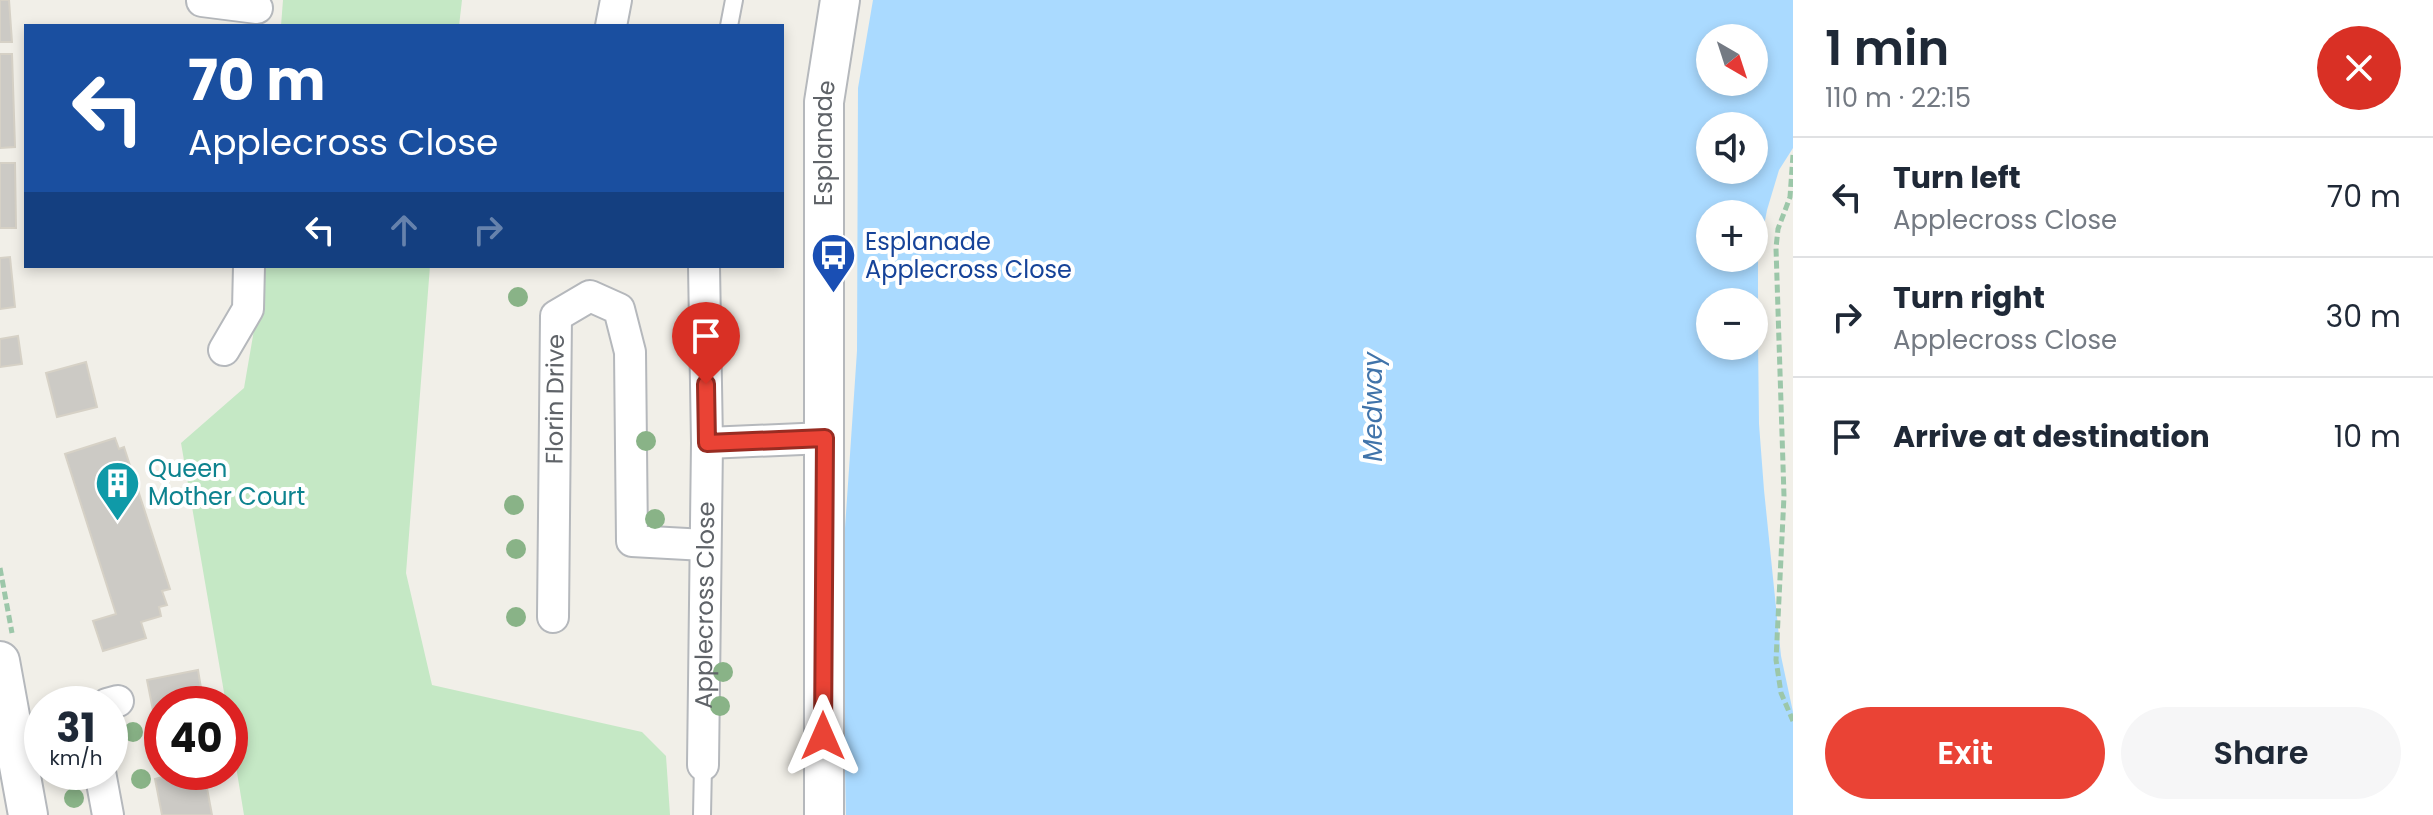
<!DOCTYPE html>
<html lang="en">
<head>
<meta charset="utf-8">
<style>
	body { margin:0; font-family:Poppins,sans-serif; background:#f6f6f7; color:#1f2937; height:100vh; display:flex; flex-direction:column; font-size:30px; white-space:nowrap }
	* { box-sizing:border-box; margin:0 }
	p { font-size:26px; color:#747a83 }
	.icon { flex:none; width:44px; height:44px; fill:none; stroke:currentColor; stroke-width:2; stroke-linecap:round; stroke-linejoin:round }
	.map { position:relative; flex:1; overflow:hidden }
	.drawer { display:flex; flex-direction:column; background:#fff; width:640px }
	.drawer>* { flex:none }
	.hud { position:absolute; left:24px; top:24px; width:760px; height:244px; border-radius:0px; box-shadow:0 4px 12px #0003; background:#1a4fa0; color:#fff; overflow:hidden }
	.needle { width:52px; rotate:141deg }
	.fabs { position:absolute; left:1696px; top:24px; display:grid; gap:16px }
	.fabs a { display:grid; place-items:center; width:72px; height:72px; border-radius:50%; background:#fff; box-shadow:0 4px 12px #0003; font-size:40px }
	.speed { position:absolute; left:24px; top:686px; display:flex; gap:16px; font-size:40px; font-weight:700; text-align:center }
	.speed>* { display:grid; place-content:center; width:104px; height:104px; border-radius:50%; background:#fff; box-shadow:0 4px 12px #0003; line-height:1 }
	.speed small { font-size:20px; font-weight:400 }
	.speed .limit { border:12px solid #d22; background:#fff; color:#111 }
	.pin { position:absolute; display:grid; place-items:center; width:68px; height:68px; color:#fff; margin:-82px -34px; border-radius:50% 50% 50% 0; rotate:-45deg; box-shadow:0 0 8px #0007 }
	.pin .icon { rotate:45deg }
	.me { position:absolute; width:88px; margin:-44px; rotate:0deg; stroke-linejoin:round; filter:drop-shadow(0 0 6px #0008) }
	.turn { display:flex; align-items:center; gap:28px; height:168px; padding:0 32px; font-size:36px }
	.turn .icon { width:104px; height:104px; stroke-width:2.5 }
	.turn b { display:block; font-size:56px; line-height:68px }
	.lanes { display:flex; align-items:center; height:76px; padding:0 32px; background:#0003; justify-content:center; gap:40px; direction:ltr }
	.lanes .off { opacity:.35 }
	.round { display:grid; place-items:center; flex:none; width:84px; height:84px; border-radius:42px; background:#f6f6f7 }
	.summary { display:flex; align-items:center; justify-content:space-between; height:136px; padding:0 32px }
	h1 { font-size:48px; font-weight:600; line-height:60px }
	.action { display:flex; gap:16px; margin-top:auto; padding:16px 32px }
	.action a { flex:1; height:92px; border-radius:48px; background:#ea4335; color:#fff; font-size:32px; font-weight:600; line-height:92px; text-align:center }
	.action a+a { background:#f6f6f7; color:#1f2937 }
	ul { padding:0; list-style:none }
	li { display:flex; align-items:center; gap:24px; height:120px; padding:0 32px; border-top:2px solid #e0e1e3 }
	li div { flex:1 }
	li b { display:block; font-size:30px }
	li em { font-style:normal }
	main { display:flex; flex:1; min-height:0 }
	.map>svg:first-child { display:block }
	.green { fill:#c5e8c5 }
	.water { fill:#aadaff; fill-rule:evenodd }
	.building { fill:#cccac5; stroke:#d6d1c6; stroke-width:2 }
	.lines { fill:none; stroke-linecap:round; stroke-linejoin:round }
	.service-casing { stroke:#b5b8bc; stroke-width:20 }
	.minor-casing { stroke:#b5b8bc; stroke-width:34 }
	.tertiary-casing { stroke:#b5b8bc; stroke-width:42 }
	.path { stroke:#9cc7a9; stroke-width:5; stroke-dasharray:8 4; stroke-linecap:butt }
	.service { stroke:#fff; stroke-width:16 }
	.minor { stroke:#fff; stroke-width:30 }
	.tertiary { stroke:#fff; stroke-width:38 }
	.tree { fill:#89b387 }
	.route-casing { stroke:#982c22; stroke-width:20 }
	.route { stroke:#ea4335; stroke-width:14 }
	.labels { text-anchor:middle; stroke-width:8; stroke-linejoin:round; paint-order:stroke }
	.street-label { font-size:24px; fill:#5f6368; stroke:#fff }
	.transit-label { font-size:24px; fill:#164399; stroke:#fff; text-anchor:start }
	.culture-label { font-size:24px; fill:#0d838f; stroke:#fff; text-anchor:start }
	.water-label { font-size:26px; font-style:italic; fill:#4174aa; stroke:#fff }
</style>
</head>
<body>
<main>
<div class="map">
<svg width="1793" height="815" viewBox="0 0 1793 815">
	<rect width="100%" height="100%" fill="#f1efe8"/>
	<g class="green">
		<polygon points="283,0 462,0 459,26 281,26"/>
		<polygon points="265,266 430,266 406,573 432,685 642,732 666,756 670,815 244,815 230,730 230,704 226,704 181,443 244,388"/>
	</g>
	<path class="water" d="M873 0H1793V148L1779 170 1767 210 1758 258V339L1759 424 1764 490 1781 656 1793 712V815H846L841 587 857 351 858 88ZM1710 38H1754V82H1710ZM1710 126H1754V170H1710ZM1710 214H1754V258H1710ZM1710 302H1754V346H1710Z"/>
	<g class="building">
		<polygon points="0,0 9,0 12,42 0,42"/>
		<polygon points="0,54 12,54 15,147 0,148"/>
		<polygon points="0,163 15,163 16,228 0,228"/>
		<polygon points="10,257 15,307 0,309 0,258"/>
		<polygon points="18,336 22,364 0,367 0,339"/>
		<polygon points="86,362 97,407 57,417 46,373"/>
		<polygon points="115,438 119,449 124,447 170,589 162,591 167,605 159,607 161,616 141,622 146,638 103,651 93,621 116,614 65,454"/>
		<polygon points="198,670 201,688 195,690 198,704 162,704 162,756 147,680"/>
		<polygon points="165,772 204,772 212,815 162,815 155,779 166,776"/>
	</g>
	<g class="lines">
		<defs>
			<g id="service">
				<polyline points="729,26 734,0"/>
				<polyline points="702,815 703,765"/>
			</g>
			<g id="minor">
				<polyline points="202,1 257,8"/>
				<polyline points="611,26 616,0"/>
				<polyline points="224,350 248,309 249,266"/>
				<polyline points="707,443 825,438"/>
				<path id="s1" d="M553 617 556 316 590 296 619 309 630 352 632 541 705 545"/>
				<polyline points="107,704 118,701"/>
				<path id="s2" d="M703 765 707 443 704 266"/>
				<polyline points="100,772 108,815"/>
			</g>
			<g id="tertiary">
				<polyline points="0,661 28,815"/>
				<path id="s3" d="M824 815V102L840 0"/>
			</g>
		</defs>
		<use href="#service" class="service-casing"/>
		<use href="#minor" class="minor-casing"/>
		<use href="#tertiary" class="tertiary-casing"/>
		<g class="path">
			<polyline points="1793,155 1790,197 1778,229 1776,248 1784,496 1776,660 1781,693 1793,721"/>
			<polyline points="0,568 12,633"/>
		</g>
		<use href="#service" class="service"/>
		<use href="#minor" class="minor"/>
		<use href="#tertiary" class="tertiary"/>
	</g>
	<g class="tree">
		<circle cx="518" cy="297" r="10"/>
		<circle cx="646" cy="441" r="10"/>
		<circle cx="514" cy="505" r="10"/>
		<circle cx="655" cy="519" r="10"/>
		<circle cx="516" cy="549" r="10"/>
		<circle cx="516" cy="617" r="10"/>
		<circle cx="723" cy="672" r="10"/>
		<circle cx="720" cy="706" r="10"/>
		<circle cx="133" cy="732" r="10"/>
		<circle cx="141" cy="779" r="10"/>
		<circle cx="74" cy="798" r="10"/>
	</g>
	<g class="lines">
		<defs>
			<polyline id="route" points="706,384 707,443 825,438 823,736"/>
		</defs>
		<use href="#route" class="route-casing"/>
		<use href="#route" class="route"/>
	</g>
	<defs>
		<symbol id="bus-pin" viewBox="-11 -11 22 30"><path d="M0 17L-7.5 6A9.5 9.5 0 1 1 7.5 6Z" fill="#1a4fb4" stroke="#fff"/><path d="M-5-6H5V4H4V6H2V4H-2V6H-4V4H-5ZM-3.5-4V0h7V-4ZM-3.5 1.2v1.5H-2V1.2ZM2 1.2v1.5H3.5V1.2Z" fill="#fff"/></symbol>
		<symbol id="building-pin" viewBox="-11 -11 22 30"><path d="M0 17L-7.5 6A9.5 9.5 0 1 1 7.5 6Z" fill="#0f9aa8" stroke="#fff"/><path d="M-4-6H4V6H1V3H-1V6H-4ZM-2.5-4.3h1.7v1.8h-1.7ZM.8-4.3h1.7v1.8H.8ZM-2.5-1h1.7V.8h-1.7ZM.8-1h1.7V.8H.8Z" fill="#fff"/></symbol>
	</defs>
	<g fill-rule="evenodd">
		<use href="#bus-pin" x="808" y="230" width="51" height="69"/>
		<use href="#building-pin" x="92" y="458" width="51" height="69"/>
	</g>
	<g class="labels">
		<g class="street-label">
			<text dy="8" stroke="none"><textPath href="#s3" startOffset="672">Esplanade</textPath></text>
			<text dy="8" stroke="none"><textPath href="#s1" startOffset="218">Florin Drive</textPath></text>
			<text dy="8" stroke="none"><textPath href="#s2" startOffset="160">Applecross Close</textPath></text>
		</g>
		<g class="transit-label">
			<text x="865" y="250">Esplanade<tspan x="865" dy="28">Applecross Close</tspan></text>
		</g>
		<g class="culture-label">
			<text x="148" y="477">Queen<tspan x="148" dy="28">Mother Court</tspan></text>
		</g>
		<g class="water-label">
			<text transform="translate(1373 407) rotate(-90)" y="9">Medway</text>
		</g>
	</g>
</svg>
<div class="fabs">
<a><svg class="needle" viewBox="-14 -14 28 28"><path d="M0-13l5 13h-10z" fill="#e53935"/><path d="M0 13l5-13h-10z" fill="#747a83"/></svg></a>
<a><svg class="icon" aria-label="sound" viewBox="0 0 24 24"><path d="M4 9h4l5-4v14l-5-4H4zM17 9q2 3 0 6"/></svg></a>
<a>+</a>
<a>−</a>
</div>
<div class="speed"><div>31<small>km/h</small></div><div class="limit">40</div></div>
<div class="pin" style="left:706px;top:384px;background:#d93025"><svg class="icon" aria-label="arrive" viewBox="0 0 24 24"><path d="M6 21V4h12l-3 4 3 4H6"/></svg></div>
<svg class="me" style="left:823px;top:736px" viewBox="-20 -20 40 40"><path d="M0-17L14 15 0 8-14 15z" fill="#ea4335" stroke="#fff" stroke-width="4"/></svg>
<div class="hud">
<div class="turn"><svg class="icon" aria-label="left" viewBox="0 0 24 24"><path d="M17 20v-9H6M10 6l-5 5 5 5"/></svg><div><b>70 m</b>Applecross Close</div></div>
<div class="lanes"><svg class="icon" aria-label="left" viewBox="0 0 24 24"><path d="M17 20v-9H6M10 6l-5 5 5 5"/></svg><svg class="icon off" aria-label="ahead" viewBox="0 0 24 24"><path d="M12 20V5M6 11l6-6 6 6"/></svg><svg class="icon off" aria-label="right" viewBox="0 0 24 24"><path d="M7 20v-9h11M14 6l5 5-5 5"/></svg></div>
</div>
</div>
<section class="drawer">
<div class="summary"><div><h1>1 min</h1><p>110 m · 22:15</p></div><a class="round" style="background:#d93025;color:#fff"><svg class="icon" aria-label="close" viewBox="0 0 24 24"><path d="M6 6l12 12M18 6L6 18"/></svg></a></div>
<ul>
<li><svg class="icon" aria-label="left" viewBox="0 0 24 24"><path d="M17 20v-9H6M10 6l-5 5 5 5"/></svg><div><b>Turn left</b><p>Applecross Close</p></div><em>70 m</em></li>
<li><svg class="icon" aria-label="right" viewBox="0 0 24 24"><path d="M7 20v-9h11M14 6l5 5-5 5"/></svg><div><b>Turn right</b><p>Applecross Close</p></div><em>30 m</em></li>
<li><svg class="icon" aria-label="arrive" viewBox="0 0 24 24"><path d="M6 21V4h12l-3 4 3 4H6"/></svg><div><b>Arrive at destination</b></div><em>10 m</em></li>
</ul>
<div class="action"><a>Exit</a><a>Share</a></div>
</section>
</main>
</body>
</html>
